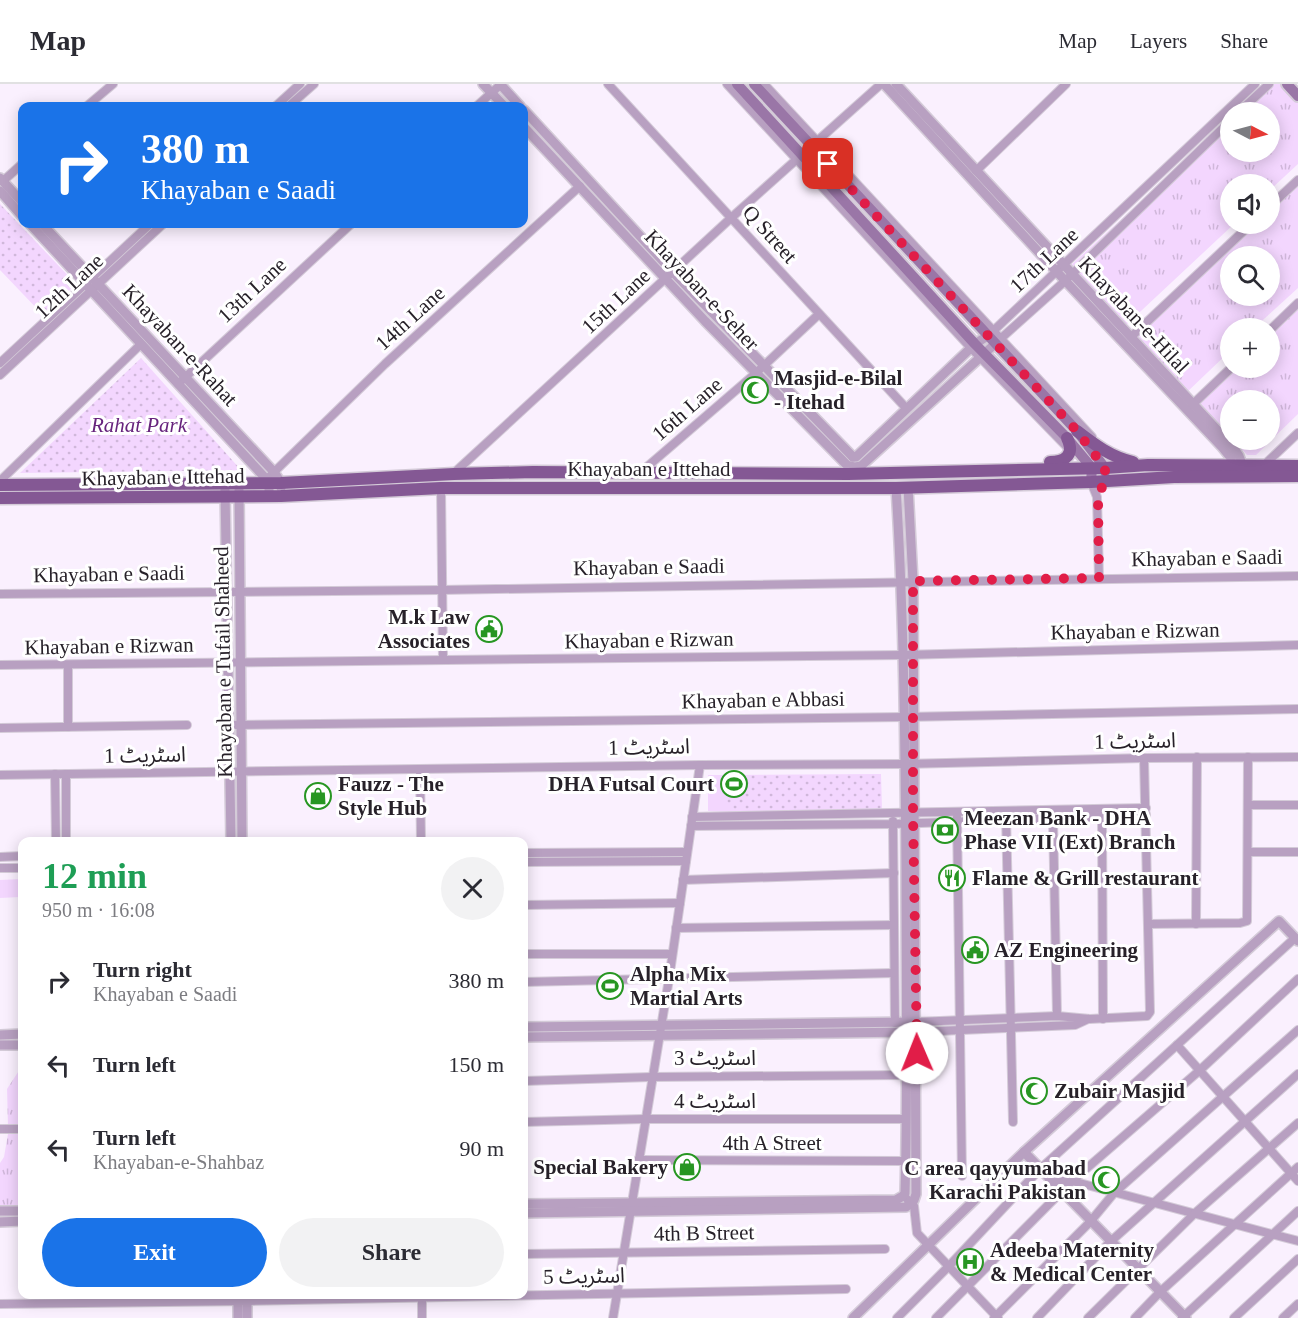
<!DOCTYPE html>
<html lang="en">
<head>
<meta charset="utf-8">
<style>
	body { margin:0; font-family:"Times New Roman","Noto Sans Arabic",serif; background:#f2f2f3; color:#2b2b33; height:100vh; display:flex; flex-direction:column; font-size:22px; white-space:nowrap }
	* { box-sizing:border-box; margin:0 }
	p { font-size:20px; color:#7c7c81 }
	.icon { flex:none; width:33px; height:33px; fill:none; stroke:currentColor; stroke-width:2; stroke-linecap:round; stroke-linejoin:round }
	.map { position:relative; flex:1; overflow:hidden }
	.sheet { position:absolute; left:18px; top:753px; width:510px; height:462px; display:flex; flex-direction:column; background:#fff; border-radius:12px; box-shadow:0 3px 15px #0003 }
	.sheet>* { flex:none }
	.hud { position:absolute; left:18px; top:18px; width:510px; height:126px; border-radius:12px; box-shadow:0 3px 15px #0003; background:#1a73e8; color:#fff; overflow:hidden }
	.needle { width:39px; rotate:96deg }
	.controls { position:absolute; left:1220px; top:18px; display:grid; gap:12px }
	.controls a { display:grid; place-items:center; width:60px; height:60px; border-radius:50%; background:#fff; box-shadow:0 3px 15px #0003; font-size:30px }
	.pin { position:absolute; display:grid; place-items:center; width:51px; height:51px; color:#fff; margin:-26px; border-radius:12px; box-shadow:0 3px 9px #0006 }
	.me { position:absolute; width:66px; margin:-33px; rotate:359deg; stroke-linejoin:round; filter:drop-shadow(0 0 4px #0008) }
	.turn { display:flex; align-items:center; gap:21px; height:126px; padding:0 24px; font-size:27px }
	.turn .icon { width:78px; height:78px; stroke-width:2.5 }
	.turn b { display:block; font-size:42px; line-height:51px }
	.round { display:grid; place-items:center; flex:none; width:63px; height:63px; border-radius:32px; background:#f2f2f3 }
	.headline { display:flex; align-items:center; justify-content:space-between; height:102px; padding:0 24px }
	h1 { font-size:36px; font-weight:700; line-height:45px; color:#1e9e55 }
	.button { display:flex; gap:12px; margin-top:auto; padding:12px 24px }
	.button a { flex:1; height:69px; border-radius:36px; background:#1a73e8; color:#fff; font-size:24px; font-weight:700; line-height:69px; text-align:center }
	.button a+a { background:#f2f2f3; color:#2b2b33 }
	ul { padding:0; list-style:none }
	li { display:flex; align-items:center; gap:18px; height:84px; padding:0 24px }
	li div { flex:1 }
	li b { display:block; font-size:22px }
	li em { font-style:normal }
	header { display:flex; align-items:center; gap:36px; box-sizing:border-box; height:84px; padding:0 30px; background:#fff; border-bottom:2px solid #e1e1e2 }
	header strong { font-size:28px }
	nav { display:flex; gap:33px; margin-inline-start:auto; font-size:21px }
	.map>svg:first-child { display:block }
	.grass { fill:url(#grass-tufts); fill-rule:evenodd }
	.park { fill:url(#park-dots) }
	.pitch { fill:#f3d6fe }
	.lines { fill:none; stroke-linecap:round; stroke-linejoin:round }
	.minor-casing { stroke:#d4cbd8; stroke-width:10 }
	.tertiary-casing { stroke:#d4cbd8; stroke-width:12 }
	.secondary-casing { stroke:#d4cbd8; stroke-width:14 }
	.primary-casing { stroke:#d4cbd8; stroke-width:15 }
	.minor { stroke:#b8a0c1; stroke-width:8 }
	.tertiary { stroke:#b8a0c1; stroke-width:9 }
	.secondary { stroke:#9a76a7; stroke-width:10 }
	.primary { stroke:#845894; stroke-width:12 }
	.route { stroke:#e11d48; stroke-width:10; stroke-dasharray:0 18 }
	.labels { text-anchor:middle; stroke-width:6; stroke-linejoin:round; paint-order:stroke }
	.street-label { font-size:21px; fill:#272129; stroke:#fff }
	.poi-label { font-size:21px; font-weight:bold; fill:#272129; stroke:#fff; text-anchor:start }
	.park-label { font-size:21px; font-style:italic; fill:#67247d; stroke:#fff }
</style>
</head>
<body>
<header>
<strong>Map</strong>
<nav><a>Map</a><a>Layers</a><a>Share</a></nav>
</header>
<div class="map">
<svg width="1298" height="1234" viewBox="0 0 1298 1234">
	<defs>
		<pattern id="grass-tufts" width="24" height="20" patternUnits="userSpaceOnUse" patternTransform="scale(1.5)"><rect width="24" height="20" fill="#f3d6fe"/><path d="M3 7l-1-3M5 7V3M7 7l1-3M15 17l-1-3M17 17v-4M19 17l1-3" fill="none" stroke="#d0b7da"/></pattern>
		<pattern id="park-dots" width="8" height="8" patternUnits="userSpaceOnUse" patternTransform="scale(1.5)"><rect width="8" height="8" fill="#f3d6fe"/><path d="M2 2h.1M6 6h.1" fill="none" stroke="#d0b7da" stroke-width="1.8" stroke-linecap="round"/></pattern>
	</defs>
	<rect width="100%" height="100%" fill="#faf0fe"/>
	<g class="grass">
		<polygon points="1271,0 1280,0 1298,19 1298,80 1269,107 1269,100 1230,100 1230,140 1234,140 1126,241 1071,181 1230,37 1230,68 1269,68 1269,28 1240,28"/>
		<path d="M1298 98V204L1254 244H1230V267L1185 310 1129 250 1252 140H1269V124ZM1230 172H1269V212H1230Z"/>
		<polygon points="1298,222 1298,330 1256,371 1247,371 1233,356 1269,356 1269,316 1230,316 1230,353 1200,319 1202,312 1232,284 1269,284 1269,249"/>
		<polygon points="21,795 20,813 0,814 0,796"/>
		<polygon points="22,982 22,1041 8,1042 7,1005"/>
		<polygon points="8,1050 22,1050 22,1122 0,1122 0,1079 4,1073"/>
	</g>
	<g class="park">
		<polygon points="0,120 76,200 43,231 0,186"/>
		<polygon points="141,274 241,386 20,389"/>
		<polygon points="881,690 882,725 727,728 727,691"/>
	</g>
	<polygon class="pitch" points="708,691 727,691 727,728 708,727"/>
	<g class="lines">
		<defs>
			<g id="minor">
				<polyline points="608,0 906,324"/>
				<polyline points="727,0 971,264 1067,363"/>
				<polyline points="764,0 1092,353"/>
				<polyline points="87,22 113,0"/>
				<polyline points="276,22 300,0"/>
				<polyline points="289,22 314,0"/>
				<polyline points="477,22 500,1"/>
				<polyline points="1239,28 1269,0"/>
				<polyline points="976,87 1066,0"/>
				<polyline points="3,97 22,80"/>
				<polyline points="1269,123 1298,96"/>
				<polyline points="1269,247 1298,219"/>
				<polyline points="990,250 1255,0"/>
				<polyline points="1131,253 1251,140"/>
				<polyline points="998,257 1065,197 1230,37"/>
				<polyline points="0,279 150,140"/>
				<polyline points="0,291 163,140"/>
				<polyline points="178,300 351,140"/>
				<polyline points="1192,321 1231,284"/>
				<polyline points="1262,383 1298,349"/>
				<polyline points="641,388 756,289 819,230"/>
				<polyline points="454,389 731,134 881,0"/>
				<polyline points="270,392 385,280 580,102"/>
				<polyline points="0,397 141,260"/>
				<polyline points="1091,398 1097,413 1099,494"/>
				<polyline points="441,404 443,576"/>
				<polyline points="0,510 441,506 1298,492"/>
				<polyline points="0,581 903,571 1298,561"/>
				<polyline points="68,581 68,643"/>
				<polyline points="229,641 905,633 1298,625"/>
				<polyline points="0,644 187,641"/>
				<polyline points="420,685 421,758"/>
				<polyline points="55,690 56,758"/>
				<polyline points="66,690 66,758"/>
				<polyline points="0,691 700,681 905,680 1144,674 1298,673"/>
				<polyline points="1248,721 1298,721"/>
				<polyline points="1006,731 1013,1038"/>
				<polyline points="1102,732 1103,935"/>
				<polyline points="692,733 1146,724"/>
				<polyline points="957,733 962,1092"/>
				<polyline points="1053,734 1057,932"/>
				<polyline points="893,737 895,939"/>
				<polyline points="691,742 893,740 1146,731"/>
				<polyline points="1248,768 1298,768"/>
				<polyline points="524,769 687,768"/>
				<polyline points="0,773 22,772"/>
				<polyline points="524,778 686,777"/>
				<polyline points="0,784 22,784"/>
				<polyline points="683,796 894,789"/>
				<polyline points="524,821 680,819"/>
				<polyline points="1148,840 1240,839 1247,837 1248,673"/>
				<polyline points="1196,840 1197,673"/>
				<polyline points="676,844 894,841"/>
				<polyline points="524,870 672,870"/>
				<polyline points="524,898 894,889"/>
				<polyline points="916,938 1057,932 1090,935 1147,932 1150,928 1144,674"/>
				<polyline points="916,948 1075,941 1088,935"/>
				<polyline points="1177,961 1298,1097"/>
				<polyline points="524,997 651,993 906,991"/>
				<polyline points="524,1038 644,1035 906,1035"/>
				<polyline points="0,1045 22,1045"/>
				<polyline points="638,1076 906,1077"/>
				<polyline points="1049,1095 1072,1097 1298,1157"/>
				<polyline points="907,1115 914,1122 917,1149 998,1234"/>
				<polyline points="524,1170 885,1165"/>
				<polyline points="422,1210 422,1234"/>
				<polyline points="0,1220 247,1217 846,1205"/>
				<polyline points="613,1234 669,895 700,681"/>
				<polyline points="897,1234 949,1182 1039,1086 1295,854"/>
				<polyline points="936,1234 1072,1097 1199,987 1298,895"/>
				<polyline points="994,1234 1090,1138 1114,1109 1298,946"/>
				<polyline points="1037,1234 1110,1158 1298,990"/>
				<polyline points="1088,1234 1194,1130 1298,1039"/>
				<polyline points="1135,1234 1160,1208 1298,1083"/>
				<polyline points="1182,1234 1298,1127"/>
				<polyline points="1234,1234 1298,1175"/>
				<polyline points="1283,1234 1298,1220"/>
			</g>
			<g id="tertiary">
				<polyline points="483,0 504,22"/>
				<polyline points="500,0 520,22"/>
				<polyline points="884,0 1057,188 1222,363 1231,374 1231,382"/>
				<polyline points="896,0 1233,363 1239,372 1243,383"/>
				<polyline points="524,26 673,188 853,373"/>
				<polyline points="524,43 705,237 847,381 855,383 861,382 996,259"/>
				<polyline points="0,94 22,118"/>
				<polyline points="0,107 22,132"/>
				<polyline points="30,140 269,398 269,412"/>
				<polyline points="42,140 274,388 281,399 281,404"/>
				<polyline points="853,373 856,373 975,260 989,251"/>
				<polyline points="225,406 231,758"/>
				<polyline points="239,406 242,758"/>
				<polyline points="524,943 911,938"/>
				<polyline points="0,951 22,950"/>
				<polyline points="524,953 911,948"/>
				<polyline points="0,961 22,961"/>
				<polyline points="1024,1068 1186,1234"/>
				<path d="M524 1120 896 1116 903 1112 905 1109C908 1001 906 894 906 786 905 658 904 531 896 404"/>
				<polyline points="0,1127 22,1127"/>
				<polyline points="524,1129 906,1123 914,1116 916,1110 913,497 908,403"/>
				<polyline points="0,1138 22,1137"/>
				<polyline points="238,1210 238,1234"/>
				<polyline points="247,1210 247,1234"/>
				<polyline points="853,1234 1024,1068 1279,837 1298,857"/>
			</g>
			<g id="secondary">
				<polyline points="737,0 975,260 1067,354 1092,384 1091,398"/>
				<polyline points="754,0 1077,347 1105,384 1105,388"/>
				<polyline points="1287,0 1298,12"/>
			</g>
			<g id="primary">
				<path d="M1077 347C1095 361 1111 373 1133 378"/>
				<path d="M1050 378C1066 378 1075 370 1067 354"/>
				<polyline points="0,401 281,399 454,390 533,388 848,390 1105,384 1148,381 1298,382"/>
				<polyline points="0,414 281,412 441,404 896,404 1091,398 1174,393 1298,392"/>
			</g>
		</defs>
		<use href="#minor" class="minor-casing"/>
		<use href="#tertiary" class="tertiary-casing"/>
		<use href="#secondary" class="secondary-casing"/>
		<use href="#primary" class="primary-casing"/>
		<use href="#minor" class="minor"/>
		<use href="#tertiary" class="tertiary"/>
		<use href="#secondary" class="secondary"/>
		<use href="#primary" class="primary"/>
	</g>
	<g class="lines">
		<polyline class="route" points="828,80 1077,347 1105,384 1105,396 1098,413 1099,494 913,497 913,730 917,969"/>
	</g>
	<defs>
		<symbol id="mosque-ring" viewBox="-11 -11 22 22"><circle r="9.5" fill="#fff" stroke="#279622" stroke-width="1.5"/><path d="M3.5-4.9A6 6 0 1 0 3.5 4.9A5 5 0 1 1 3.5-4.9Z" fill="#279622"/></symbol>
		<symbol id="civic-ring" viewBox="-11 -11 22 22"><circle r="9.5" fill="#fff" stroke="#279622" stroke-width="1.5"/><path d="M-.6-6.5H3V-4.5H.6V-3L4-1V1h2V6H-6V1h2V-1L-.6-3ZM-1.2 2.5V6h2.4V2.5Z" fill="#279622"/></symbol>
		<symbol id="stadium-ring" viewBox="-11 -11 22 22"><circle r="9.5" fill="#fff" stroke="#279622" stroke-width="1.5"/><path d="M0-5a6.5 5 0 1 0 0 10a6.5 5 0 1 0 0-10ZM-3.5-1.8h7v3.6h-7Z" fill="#279622"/></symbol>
		<symbol id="shop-ring" viewBox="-11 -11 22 22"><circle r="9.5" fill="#fff" stroke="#279622" stroke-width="1.5"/><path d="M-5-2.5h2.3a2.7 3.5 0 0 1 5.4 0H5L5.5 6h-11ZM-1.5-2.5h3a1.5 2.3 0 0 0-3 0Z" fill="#279622"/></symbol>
		<symbol id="bank-ring" viewBox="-11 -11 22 22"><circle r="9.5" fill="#fff" stroke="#279622" stroke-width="1.5"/><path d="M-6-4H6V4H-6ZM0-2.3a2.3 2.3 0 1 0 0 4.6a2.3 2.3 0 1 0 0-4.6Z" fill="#279622"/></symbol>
		<symbol id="restaurant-ring" viewBox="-11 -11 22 22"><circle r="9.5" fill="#fff" stroke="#279622" stroke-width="1.5"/><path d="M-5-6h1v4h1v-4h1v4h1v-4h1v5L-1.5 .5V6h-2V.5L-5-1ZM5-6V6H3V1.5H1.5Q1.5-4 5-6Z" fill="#279622"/></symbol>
		<symbol id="hospital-ring" viewBox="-11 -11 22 22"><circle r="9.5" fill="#fff" stroke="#279622" stroke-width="1.5"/><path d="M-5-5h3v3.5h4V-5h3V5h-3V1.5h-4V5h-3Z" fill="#279622"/></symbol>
	</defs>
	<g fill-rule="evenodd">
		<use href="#mosque-ring" x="740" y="291" width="30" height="30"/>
		<use href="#civic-ring" x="474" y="530" width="30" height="30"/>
		<use href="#stadium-ring" x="719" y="685" width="30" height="30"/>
		<use href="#shop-ring" x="303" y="697" width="30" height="30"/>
		<use href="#bank-ring" x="930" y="731" width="30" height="30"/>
		<use href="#restaurant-ring" x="937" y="779" width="30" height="30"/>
		<use href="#civic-ring" x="960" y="851" width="30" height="30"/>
		<use href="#stadium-ring" x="595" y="887" width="30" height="30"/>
		<use href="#mosque-ring" x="1019" y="992" width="30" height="30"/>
		<use href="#shop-ring" x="672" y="1068" width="30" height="30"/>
		<use href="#mosque-ring" x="1091" y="1081" width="30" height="30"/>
		<use href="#hospital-ring" x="955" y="1163" width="30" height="30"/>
	</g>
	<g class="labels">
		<g class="street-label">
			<text transform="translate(770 150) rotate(48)" y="7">Q Street</text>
			<text transform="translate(1044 176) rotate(-43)" y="7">17th Lane</text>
			<text transform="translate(69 202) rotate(-43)" y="7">12th Lane</text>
			<text transform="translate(252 206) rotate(-43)" y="7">13th Lane</text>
			<text transform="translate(702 206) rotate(47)" y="7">Khayaban-e-Seher</text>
			<text transform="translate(616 217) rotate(-43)" y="7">15th Lane</text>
			<text transform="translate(1134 231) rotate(47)" y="7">Khayaban-e-Hilal</text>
			<text transform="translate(410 234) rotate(-42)" y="7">14th Lane</text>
			<text transform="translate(180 261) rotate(47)" y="7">Khayaban-e-Rahat</text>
			<text transform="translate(687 325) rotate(-41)" y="7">16th Lane</text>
			<text x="649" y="392">Khayaban e Ittehad</text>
			<text transform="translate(163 393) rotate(-1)" y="7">Khayaban e Ittehad</text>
			<text transform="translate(1207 474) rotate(-1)" y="7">Khayaban e Saadi</text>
			<text transform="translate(649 483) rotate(-1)" y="7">Khayaban e Saadi</text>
			<text transform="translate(109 490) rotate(-1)" y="7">Khayaban e Saadi</text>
			<text transform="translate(1135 547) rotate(-1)" y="7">Khayaban e Rizwan</text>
			<text transform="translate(649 556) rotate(-1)" y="7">Khayaban e Rizwan</text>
			<text transform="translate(109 562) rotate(-1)" y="7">Khayaban e Rizwan</text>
			<text transform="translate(223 578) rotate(-91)" y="7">Khayaban e Tufail Shaheed</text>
			<text transform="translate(763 616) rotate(-1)" y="7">Khayaban e Abbasi</text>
			<text transform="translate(1135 657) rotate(-1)" y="7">اسٹریٹ 1</text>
			<text transform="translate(649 663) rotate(-1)" y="7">اسٹریٹ 1</text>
			<text transform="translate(145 671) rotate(-1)" y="7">اسٹریٹ 1</text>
			<text x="715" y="981">اسٹریٹ 3</text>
			<text x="715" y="1024">اسٹریٹ 4</text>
			<text x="772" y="1066">4th A Street</text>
			<text transform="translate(704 1149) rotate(-1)" y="7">4th B Street</text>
			<text transform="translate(584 1192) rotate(-1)" y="7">اسٹریٹ 5</text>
		</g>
		<g class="poi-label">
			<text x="774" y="301">Masjid-e-Bilal<tspan x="774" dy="24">- Itehad</tspan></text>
			<text x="470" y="540" text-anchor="end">M.k Law<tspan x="470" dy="24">Associates</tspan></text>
			<text x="338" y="707">Fauzz - The<tspan x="338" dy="24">Style Hub</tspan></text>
			<text x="714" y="707" text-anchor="end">DHA Futsal Court</text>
			<text x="964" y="741">Meezan Bank - DHA<tspan x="964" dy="24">Phase VII (Ext) Branch</tspan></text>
			<text x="972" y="801">Flame &amp; Grill restaurant</text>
			<text x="994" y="873">AZ Engineering</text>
			<text x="630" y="897">Alpha Mix<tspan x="630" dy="24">Martial Arts</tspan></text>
			<text x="1054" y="1014">Zubair Masjid</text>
			<text x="668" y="1090" text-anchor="end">Special Bakery</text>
			<text x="1086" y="1091" text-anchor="end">C area qayyumabad<tspan x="1086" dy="24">Karachi Pakistan</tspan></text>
			<text x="990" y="1173">Adeeba Maternity<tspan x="990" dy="24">&amp; Medical Center</tspan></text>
		</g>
		<g class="park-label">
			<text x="139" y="348">Rahat Park</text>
		</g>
	</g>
</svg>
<div class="controls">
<a><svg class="needle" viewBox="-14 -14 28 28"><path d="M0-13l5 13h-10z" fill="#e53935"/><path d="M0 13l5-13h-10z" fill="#7c7c81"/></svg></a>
<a><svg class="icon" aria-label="sound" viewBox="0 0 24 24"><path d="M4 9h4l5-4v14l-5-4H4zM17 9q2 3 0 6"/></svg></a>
<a><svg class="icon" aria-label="search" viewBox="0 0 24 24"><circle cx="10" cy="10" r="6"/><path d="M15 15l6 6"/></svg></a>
<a>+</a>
<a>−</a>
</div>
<div class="pin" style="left:828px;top:80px;background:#d93025"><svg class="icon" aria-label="arrive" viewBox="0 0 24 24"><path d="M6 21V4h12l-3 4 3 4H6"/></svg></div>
<svg class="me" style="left:917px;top:969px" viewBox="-20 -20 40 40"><circle r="19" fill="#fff"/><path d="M0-13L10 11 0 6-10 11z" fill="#e11d48"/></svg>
<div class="hud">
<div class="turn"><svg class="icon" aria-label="right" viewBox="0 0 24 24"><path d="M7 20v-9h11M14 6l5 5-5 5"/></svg><div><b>380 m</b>Khayaban e Saadi</div></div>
</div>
<section class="sheet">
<div class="headline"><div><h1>12 min</h1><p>950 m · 16:08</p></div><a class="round"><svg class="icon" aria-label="close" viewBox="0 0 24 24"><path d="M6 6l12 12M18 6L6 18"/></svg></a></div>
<ul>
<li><svg class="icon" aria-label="right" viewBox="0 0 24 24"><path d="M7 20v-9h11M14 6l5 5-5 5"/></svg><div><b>Turn right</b><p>Khayaban e Saadi</p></div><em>380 m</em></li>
<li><svg class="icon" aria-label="left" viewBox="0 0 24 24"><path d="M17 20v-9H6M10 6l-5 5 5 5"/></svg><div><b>Turn left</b></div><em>150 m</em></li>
<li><svg class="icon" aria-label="left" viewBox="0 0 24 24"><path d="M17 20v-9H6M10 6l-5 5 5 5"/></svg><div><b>Turn left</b><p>Khayaban-e-Shahbaz</p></div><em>90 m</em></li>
</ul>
<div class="button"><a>Exit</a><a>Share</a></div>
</section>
</div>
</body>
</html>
